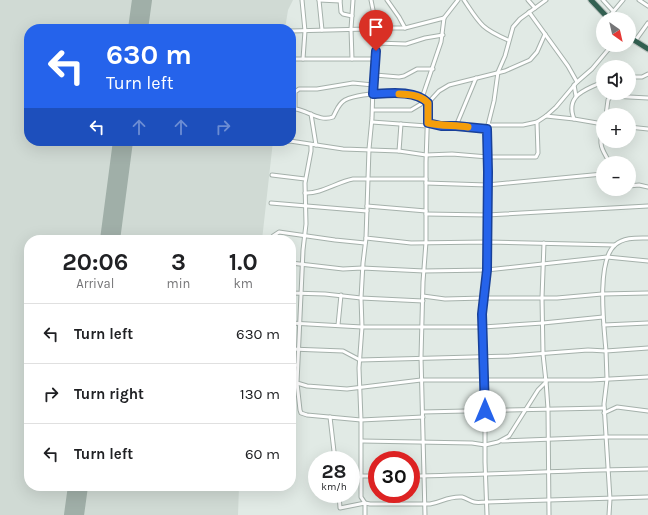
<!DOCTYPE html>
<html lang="en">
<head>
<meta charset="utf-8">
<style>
	body { margin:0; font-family:Karla,sans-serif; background:#f2f2f2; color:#202124; height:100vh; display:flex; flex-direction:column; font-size:15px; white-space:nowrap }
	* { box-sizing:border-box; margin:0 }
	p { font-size:13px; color:#757577 }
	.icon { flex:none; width:22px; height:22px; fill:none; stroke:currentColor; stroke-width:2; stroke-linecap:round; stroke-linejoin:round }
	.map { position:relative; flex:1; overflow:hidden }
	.details { position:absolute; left:24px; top:235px; width:272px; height:256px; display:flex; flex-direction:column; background:#fff; border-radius:16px; box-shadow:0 4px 16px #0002 }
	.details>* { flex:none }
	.hud { position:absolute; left:24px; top:24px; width:272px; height:122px; border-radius:16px; box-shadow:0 4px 16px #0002; background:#2563eb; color:#fff; overflow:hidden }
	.needle { width:26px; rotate:146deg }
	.controls { position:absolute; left:596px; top:12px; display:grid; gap:8px }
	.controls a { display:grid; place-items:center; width:40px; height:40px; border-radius:50%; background:#fff; box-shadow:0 4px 16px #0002; font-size:20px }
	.speed { position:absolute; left:308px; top:451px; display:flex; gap:8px; font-size:20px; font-weight:700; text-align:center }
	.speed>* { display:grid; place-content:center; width:52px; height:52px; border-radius:50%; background:#fff; box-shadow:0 4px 16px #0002; line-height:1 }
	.speed small { font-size:10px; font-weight:400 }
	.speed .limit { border:6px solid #d22; background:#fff; color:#111 }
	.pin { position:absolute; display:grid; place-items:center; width:34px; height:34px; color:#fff; margin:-41px -17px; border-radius:50% 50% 50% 0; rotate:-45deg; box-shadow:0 0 4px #0007 }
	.pin .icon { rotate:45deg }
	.me { position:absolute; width:44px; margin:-22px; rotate:0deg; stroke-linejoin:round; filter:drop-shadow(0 0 3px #0008) }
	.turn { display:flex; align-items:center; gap:14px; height:84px; padding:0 16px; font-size:18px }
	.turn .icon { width:52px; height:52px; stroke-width:2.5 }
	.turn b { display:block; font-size:28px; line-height:34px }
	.lanes { display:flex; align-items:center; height:38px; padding:0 16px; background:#0003; justify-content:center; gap:20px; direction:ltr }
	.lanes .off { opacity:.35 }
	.eta { display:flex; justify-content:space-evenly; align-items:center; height:68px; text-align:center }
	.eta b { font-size:24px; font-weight:700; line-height:28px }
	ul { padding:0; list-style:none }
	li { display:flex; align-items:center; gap:12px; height:60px; padding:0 16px; border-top:1px solid #e0e0e0 }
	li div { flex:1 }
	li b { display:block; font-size:15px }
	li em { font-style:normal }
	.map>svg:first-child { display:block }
	.built { fill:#d0dad4 }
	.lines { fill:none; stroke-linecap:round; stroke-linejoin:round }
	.runway { stroke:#a0afa8; stroke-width:20 }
	.street-casing { stroke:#a5b1ab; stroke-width:5 }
	.highway-casing { stroke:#bdc4c1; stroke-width:7 }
	.street { stroke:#fff; stroke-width:3 }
	.highway { stroke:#336152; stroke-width:5 }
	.route-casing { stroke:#184099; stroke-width:10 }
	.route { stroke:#2563eb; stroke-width:7 }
	.slow { stroke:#f59e0b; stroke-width:7 }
</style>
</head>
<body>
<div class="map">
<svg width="648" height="515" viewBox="0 0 648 515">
	<rect width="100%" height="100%" fill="#e1eae5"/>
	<polygon class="built" points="0,0 293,0 288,10 285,29 29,29 29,141 273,141 262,240 29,240 29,486 239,486 238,515 0,515"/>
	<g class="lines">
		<g class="runway">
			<polyline points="138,29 142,0"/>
			<polyline points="110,240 123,141"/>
			<polyline points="74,515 78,486"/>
		</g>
		<defs>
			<g id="street">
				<polyline points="302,0 305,31 303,59"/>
				<polyline points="319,0 322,30"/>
				<polyline points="319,0 340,1"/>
				<polyline points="340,0 341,12 343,14 352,16"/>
				<polyline points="371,0 376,25 376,59 373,85 372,118 369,149 366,238 411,243 488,242 615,245"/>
				<polyline points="387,0 399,17 405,28"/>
				<path d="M464 0C480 24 481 28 508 40"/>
				<polyline points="528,0 535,8"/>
				<polyline points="603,0 613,11"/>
				<polyline points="639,0 648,6"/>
				<polyline points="529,12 568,66 577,82"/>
				<polyline points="608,18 623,0"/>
				<polyline points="291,31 367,29 376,25 392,28 405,28 444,18"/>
				<polyline points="635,41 648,23"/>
				<polyline points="376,43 406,44 425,38 443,35"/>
				<polyline points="291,59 376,59"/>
				<polyline points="352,59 351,29 353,0"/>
				<polyline points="375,75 399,77 404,76 417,69 433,69"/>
				<polyline points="629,77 642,77 648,74"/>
				<path d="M373 85 353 83 317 89H299L295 92V108L296 109C308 111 320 122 333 117 337 110 338 104 345 100 362 92 415 89 428 103L426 162V242L423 282 421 357 425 515"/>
				<polyline points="574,85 576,96"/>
				<polyline points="422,98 441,42 444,18 458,0"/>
				<polyline points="428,103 439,91 449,85 505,71 530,60 537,52 545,34"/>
				<polyline points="373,110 411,110 426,101"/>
				<polyline points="311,114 316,145"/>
				<polyline points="606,115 608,100 611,96 648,98"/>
				<polyline points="546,116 574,119 603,124"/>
				<path d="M574 119C565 96 585 89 603 82"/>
				<polyline points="372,122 427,126"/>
				<polyline points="428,123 441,126 456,126 487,129"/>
				<polyline points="488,125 523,125 537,122"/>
				<polyline points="456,126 476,78"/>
				<polyline points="629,127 648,129"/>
				<path d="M603 129C598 144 602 150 610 163"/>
				<polyline points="279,142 290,141 343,149 399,151 426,155 452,154 488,157 536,157 538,153 537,122 546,116 556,107 577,82 592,69 612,45"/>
				<polyline points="311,145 311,151 305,183 306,224 303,250 297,383 307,386 347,389 421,380 591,380 648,377"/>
				<polyline points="399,151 401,124"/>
				<polyline points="272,175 305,179"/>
				<polyline points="426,183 487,185 603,174"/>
				<polyline points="629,186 639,185 648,187"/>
				<path d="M305 193C321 194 337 182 353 179H426"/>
				<polyline points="271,203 367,211"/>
				<polyline points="367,206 426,211"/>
				<polyline points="426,214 487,215 648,206"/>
				<path d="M366 238 363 263 361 298 362 327 359 368 361 420V497L365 503 370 504H430C442 502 448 496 462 497 466 498 470 501 474 502 478 503 482 502 487 502L648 497"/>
				<polyline points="272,240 273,236 279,232 335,240 365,243"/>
				<polyline points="291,263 343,269 362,268 424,271 487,270 607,257 648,261"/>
				<polyline points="291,293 325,294 361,298 423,301"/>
				<polyline points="423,296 445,299 484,298 557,298 602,294 648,293"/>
				<polyline points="291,323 362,327 483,327 543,323 603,317"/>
				<polyline points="338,325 341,295"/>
				<polyline points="604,325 648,323"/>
				<path d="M291 349 343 351 360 360 510 356 588 350 606 351C604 327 596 261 615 245 624 237 637 238 648 238"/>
				<polyline points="291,366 297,365"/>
				<polyline points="546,381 548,409 549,515"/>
				<polyline points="297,383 300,410 301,413 307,415 361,420 423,417"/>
				<polyline points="423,412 604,408"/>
				<polyline points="604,413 617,407 648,411"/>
				<polyline points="330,417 335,460"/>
				<polyline points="362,441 472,443 485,445 498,442 509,436 538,390 546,382 543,354 542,298 544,243"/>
				<polyline points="502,441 606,437 648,437"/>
				<polyline points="362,476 377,476"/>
				<path d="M411 476C490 475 569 470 648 469"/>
				<polyline points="339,494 340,508 365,503 365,515"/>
				<polyline points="487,515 485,462 485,381 482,314 487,270 488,172 486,133 494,101 498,72 505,56 513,27 520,19 546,0"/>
				<polyline points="609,515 610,499 604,404 607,379 606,351 648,348"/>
			</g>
			<g id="highway">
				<polyline points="591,0 609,19"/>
				<polyline points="629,37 648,49"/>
			</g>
		</defs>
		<use href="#street" class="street-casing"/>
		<use href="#highway" class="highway-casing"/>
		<use href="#street" class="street"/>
		<use href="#highway" class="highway"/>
	</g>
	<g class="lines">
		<defs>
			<path id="route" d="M376 51 373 94C390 93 416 90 428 103V123L441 126H456L487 129 488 172 487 270 482 314 485 411"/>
		</defs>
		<use href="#route" class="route-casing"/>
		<use href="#route" class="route"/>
		<path class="slow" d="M399 94C409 94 421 95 428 103V123C441 126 454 125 468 127"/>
	</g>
</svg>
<div class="controls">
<a><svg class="needle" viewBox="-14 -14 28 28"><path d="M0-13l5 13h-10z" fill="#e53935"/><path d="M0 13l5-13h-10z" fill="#757577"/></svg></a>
<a><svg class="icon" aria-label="sound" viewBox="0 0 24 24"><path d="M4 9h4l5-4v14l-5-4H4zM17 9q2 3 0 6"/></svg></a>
<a>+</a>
<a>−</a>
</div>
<div class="speed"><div>28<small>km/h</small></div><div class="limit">30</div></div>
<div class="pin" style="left:376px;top:51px;background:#d93025"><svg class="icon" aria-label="arrive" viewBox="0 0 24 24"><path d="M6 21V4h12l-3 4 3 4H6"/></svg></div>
<svg class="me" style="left:485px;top:411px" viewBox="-20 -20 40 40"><circle r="19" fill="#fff"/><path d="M0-13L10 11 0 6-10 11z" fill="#2563eb"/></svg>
<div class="hud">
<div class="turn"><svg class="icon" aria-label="left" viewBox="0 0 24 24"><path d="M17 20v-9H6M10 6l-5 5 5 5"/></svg><div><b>630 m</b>Turn left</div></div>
<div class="lanes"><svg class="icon" aria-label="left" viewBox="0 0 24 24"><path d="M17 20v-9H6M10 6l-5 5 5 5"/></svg><svg class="icon off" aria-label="ahead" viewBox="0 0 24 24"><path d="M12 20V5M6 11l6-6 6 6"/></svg><svg class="icon off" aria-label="ahead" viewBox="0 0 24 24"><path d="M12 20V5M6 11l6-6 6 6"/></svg><svg class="icon off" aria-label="right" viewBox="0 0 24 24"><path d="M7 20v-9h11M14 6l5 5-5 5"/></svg></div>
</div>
<section class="details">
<div class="eta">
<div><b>20:06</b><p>Arrival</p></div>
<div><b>3</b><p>min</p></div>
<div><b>1.0</b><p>km</p></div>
</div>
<ul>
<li><svg class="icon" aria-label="left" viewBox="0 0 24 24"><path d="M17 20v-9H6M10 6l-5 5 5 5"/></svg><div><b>Turn left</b></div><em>630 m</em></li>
<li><svg class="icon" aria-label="right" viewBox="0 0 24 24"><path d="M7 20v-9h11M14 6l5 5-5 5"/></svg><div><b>Turn right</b></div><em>130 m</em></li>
<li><svg class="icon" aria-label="left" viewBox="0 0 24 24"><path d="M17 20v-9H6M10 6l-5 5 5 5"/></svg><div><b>Turn left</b></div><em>60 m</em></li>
</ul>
</section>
</div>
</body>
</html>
